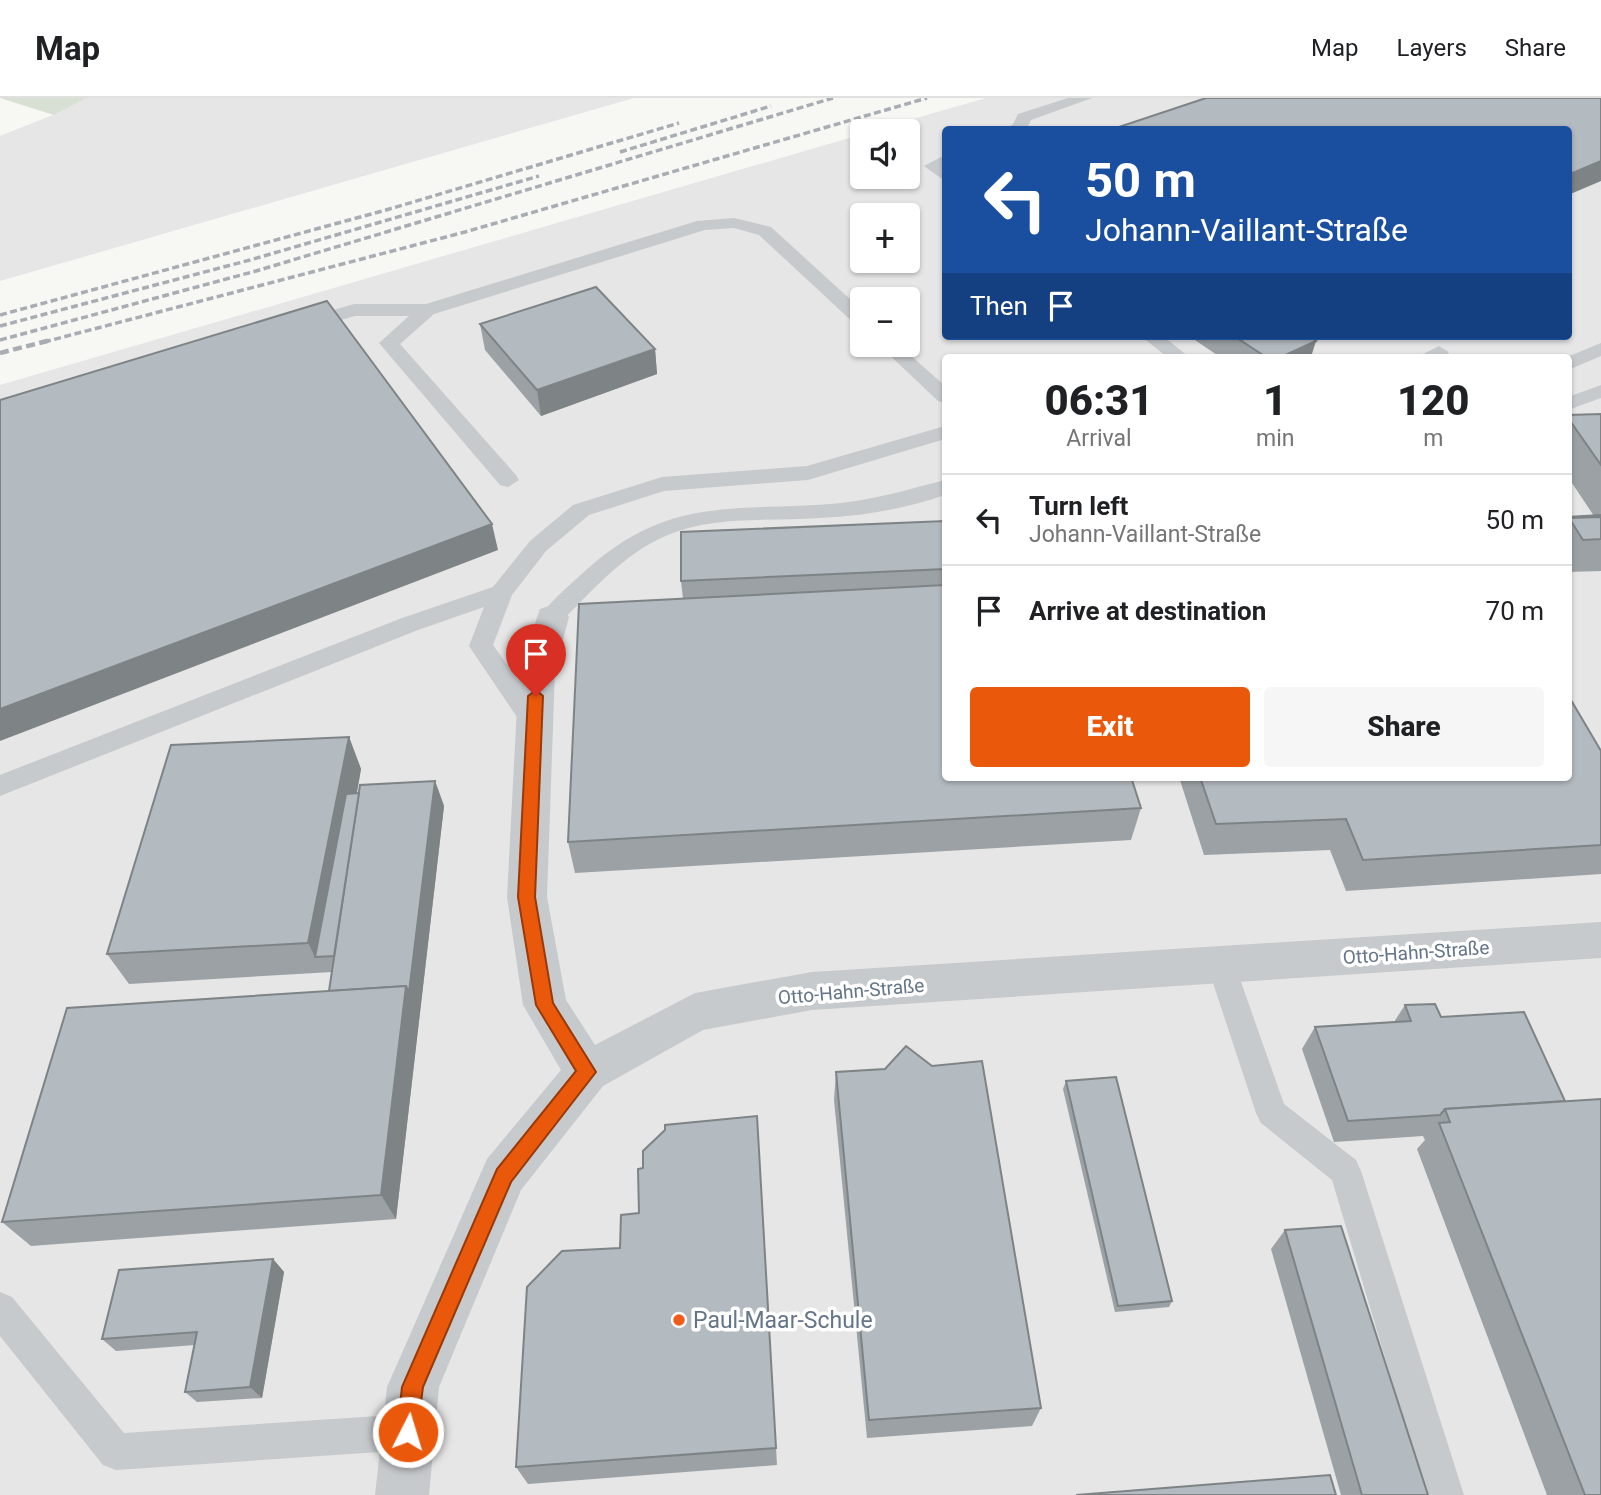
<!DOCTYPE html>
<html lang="en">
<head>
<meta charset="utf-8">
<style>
	body { margin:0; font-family:Roboto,sans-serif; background:#f6f6f6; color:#202124; height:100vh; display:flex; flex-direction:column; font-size:26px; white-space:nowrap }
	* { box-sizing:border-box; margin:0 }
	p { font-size:23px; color:#757577 }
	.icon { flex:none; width:38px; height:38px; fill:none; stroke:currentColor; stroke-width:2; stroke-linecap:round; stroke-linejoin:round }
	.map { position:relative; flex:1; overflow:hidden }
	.details { position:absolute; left:942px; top:256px; width:630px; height:427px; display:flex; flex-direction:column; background:#fff; border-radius:7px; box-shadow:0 2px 5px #0004 }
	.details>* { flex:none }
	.guide { position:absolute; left:942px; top:28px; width:630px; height:214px; border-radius:7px; box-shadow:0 2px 5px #0004; background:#1a4fa0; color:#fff; overflow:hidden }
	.controls { position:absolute; left:850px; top:21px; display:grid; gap:14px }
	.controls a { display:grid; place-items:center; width:70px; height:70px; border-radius:7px; background:#fff; box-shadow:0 2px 5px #0004; font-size:35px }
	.pin { position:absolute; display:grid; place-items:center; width:60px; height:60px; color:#fff; margin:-72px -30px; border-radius:50% 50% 50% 0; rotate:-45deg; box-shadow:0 0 7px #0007 }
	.pin .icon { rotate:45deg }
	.me { position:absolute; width:77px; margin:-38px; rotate:5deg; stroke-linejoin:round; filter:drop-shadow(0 0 5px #0008) }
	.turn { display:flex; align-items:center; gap:24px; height:147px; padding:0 28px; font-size:32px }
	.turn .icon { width:91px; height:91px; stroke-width:2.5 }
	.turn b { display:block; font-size:49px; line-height:60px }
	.then { display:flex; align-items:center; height:66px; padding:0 28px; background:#0003; gap:14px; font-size:26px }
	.eta { display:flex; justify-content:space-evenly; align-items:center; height:119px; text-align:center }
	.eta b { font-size:42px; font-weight:800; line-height:49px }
	.action { display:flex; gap:14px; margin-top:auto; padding:14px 28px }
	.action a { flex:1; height:80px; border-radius:7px; background:#ea580c; color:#fff; font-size:28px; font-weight:800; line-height:80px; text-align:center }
	.action a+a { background:#f6f6f6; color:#202124 }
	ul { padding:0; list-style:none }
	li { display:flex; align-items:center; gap:21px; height:91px; padding:0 28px; border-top:2px solid #e0e0e0 }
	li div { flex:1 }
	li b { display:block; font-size:26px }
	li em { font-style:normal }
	header { display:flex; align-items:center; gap:42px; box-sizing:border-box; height:98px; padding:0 35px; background:#fff; border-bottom:2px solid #e0e0e0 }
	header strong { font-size:33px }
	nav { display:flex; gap:38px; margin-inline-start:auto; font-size:24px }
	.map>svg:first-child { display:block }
	.built { fill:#e5e6e5; fill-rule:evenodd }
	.green { fill:#d8e0d4 }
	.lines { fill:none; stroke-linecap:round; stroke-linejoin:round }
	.service { fill:#c6cacd; fill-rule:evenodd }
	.minor { fill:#c6cacd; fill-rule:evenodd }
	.rail-far1 { stroke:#a8adb3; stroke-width:3.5; stroke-dasharray:7 3.5; stroke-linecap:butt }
	.rail { stroke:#a8adb3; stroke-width:4.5; stroke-dasharray:9 4.5; stroke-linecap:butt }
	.wall { fill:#9ba1a5 }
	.shaded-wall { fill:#7e8386 }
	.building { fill:#b4bbc0; stroke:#7e8386; stroke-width:2 }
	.route { fill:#ea580c; stroke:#983908; stroke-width:2 }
	.poi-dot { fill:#f15c1a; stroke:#fff; stroke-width:2.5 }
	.labels { text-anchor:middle; stroke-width:7; stroke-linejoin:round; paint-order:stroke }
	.street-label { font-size:19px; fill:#647587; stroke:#fff }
	.near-poi-label { font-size:23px; fill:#647587; stroke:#fff; text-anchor:start }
</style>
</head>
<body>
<header>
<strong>Map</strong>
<nav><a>Map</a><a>Layers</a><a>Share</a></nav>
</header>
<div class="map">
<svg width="1601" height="1397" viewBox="0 0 1601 1397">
	<rect width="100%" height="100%" fill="#f7f7f4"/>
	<g class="built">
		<polygon points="86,0 634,0 0,183 0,38 53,17"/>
		<path d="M986 0H1601V1397H0V287L863 36V79H908V33H871ZM945 32H1568V238H945ZM863 117H908V163H863ZM863 201H908V247H863ZM945 259H1568V679H945Z"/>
	</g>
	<polygon class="green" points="0,0 86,0 54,17"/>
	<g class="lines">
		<g class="service">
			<polygon points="1068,0 1092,0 1031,22 1026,32 1005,32 1013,26 1018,16"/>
			<polygon points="945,57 945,83 924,68"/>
			<polygon points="734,120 771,129 863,213 863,229 856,227 759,137 734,130 705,132 434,216 400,246 516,377 519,382 508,389 500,387 379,245 409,218 355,218 303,233 294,227 296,223 354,206 426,206 697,123"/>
			<polygon points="1141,238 1163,238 1189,259 1167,259"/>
			<polygon points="1601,245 1601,258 1568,272 1567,259"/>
			<polygon points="879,247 899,247 945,288 945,305 938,303"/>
			<polygon points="1439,248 1449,254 1446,258 1417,259"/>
			<polygon points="1601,287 1601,300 1568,312 1568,299"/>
			<polygon points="945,328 945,341 808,382 664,393 589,417 546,453 512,497 493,547 543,617 547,624 543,631 534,633 525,631 469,548 484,509 418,532 0,698 0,677 402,520 493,489 530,443 573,407 662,379 807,368"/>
			<path d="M945 382V397C905 411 862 418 820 420 765 424 708 416 657 442 619 461 590 495 560 525H544L540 519C551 502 570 487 585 473 671 395 736 415 841 405 877 401 910 391 945 382Z"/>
			<polygon points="1221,855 1231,858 1235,867 1284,1006 1356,1062 1361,1073 1464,1397 1426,1397 1332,1082 1261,1025 1256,1015 1207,867 1211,858"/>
			<polygon points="0,1194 12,1199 124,1335 408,1316 421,1321 426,1334 421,1347 408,1352 116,1372 103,1367 0,1238"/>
		</g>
		<polygon class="minor" points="552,507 564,511 569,519 555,571 547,799 566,902 595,947 695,895 812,874 1601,824 1601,860 812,912 703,932 603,988 521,1092 439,1289 429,1397 375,1397 387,1289 395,1271 487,1061 561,972 523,907 507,799 519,571 540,511"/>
		<g class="rail-far1">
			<polyline points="620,54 771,8"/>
			<polyline points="0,217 386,112 679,25"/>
			<polyline points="0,228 250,162 539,78"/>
			<polyline points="0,242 256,173 833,0"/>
			<polyline points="44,244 465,134 927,0"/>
		</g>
		<polyline class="rail" points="0,255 51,242"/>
	</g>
	<g class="wall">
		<polygon points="480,226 655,251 657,276 541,318 485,252"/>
		<polygon points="1189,238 1309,238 1311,259 1220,259"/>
		<polygon points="1601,316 1601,473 1568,474 1568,419 1594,418 1568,379 1568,317"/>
		<polygon points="945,423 945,679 1141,710 1131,742 575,775 568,744 683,501 681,483"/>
		<polygon points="349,639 361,671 357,695 435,683 444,708 396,1121 31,1148 2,1124 329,893 332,874 129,886 107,856"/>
		<polygon points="1601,653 1601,776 1346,793 1330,752 1204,757 1179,679 1568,679"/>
		<polygon points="1405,907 1601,1397 1547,1397 1417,1051 1425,1042 1423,1038 1334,1044 1302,951 1315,929 1394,924"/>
		<polygon points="836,974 1041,1310 1032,1328 867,1340 834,1002"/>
		<polygon points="1066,983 1172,1203 1169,1209 1115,1214 1063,991"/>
		<polygon points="757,1018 777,1367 528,1386 516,1369 620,1150 639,1115 643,1070"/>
		<polygon points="1285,1132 1428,1397 1341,1397 1271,1151"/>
		<polygon points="273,1161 284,1174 262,1300 197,1304 185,1294 195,1247 116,1253 102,1241"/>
	</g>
	<g class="shaded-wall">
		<polygon points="1601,63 1601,83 1568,97 1568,77"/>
		<polygon points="1316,243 1311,259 1281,259"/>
		<polygon points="655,251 657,276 541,318 537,292"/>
		<polygon points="492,426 498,452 0,643 0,611"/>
		<polygon points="349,639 361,671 327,858 315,859 308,845"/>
		<polygon points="435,683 444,708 396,1121 381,1097 406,888"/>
		<polygon points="273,1161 284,1174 262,1300 250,1289"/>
	</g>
	<g class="building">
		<polygon points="1206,0 1601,0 1601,63 1568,77 1568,32 1110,32"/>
		<polygon points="596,189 655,251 537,292 480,226"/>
		<polygon points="327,203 492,426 0,611 0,302"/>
		<polygon points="1234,238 1309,238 1316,243 1281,259 1266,259"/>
		<polygon points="1601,316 1601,367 1568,320 1568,317"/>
		<polygon points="1601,417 1601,419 1569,420 1568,421 1568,419"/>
		<polygon points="1601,419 1601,441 1583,442 1569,420"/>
		<polygon points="945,423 945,471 681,483 681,434"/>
		<polygon points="945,487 945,679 1131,679 1141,710 568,744 579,506"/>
		<polygon points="1568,597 1601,653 1601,747 1363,762 1346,721 1216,726 1200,679 1568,679"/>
		<polygon points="349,639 308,845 107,856 171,647"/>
		<polygon points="435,683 409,894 406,888 329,893 360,687"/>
		<polygon points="359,695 334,858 315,859 346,696"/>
		<polygon points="406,888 381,1097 2,1124 67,910"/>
		<polygon points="1435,906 1441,919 1524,914 1565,1003 1445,1011 1440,1017 1348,1023 1315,929 1411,923 1405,907"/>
		<polygon points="906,948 932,968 982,963 1041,1310 869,1322 836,974 885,971"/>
		<polygon points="1116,979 1172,1203 1118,1208 1066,983"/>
		<polygon points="1601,1001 1601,1397 1585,1397 1439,1025 1450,1024 1445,1011"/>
		<polygon points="757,1018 776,1350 516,1369 527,1189 562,1153 620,1150 621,1117 639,1115 638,1071 643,1070 643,1053 665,1032 665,1027"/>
		<polygon points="1341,1128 1428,1397 1362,1397 1285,1132"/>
		<polygon points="273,1161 250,1289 185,1294 197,1234 102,1241 119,1172"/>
		<polygon points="1330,1377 1336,1397 1076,1397"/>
	</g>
	<polygon class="route" points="536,592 543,598 535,799 553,905 596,974 511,1084 423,1289 416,1342 408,1345 400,1342 397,1334 402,1289 497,1071 576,973 536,907 518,799 528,598"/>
	<circle class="poi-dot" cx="679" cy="1222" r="7"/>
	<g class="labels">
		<g class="street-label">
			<text transform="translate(1416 854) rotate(-4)" y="7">Otto-Hahn-Straße</text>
			<text transform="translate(851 893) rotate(-5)" y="7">Otto-Hahn-Straße</text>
		</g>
		<g class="near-poi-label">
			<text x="693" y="1230">Paul-Maar-Schule</text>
		</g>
	</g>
</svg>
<div class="controls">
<a><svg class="icon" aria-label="sound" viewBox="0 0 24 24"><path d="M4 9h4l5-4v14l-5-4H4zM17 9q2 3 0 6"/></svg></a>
<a>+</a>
<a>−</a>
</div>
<div class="pin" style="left:536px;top:598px;background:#d93025"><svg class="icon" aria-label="arrive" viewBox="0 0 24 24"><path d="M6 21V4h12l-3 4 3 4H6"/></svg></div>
<svg class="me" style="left:408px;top:1334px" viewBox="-20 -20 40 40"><circle r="17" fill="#ea580c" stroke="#fff" stroke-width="3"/><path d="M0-11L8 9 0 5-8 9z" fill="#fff"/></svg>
<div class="guide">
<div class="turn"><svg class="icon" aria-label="left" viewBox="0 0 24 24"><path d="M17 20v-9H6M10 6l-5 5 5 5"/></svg><div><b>50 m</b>Johann-Vaillant-Straße</div></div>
<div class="then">Then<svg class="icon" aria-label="arrive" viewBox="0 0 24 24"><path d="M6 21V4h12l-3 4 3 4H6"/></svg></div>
</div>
<section class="details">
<div class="eta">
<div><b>06:31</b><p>Arrival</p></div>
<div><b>1</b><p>min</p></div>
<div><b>120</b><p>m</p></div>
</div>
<ul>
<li><svg class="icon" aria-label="left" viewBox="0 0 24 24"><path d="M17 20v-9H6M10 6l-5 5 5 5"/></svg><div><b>Turn left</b><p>Johann-Vaillant-Straße</p></div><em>50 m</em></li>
<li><svg class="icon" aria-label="arrive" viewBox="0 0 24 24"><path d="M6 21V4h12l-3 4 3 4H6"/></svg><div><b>Arrive at destination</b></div><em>70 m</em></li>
</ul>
<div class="action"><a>Exit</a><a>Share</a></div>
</section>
</div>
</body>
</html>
